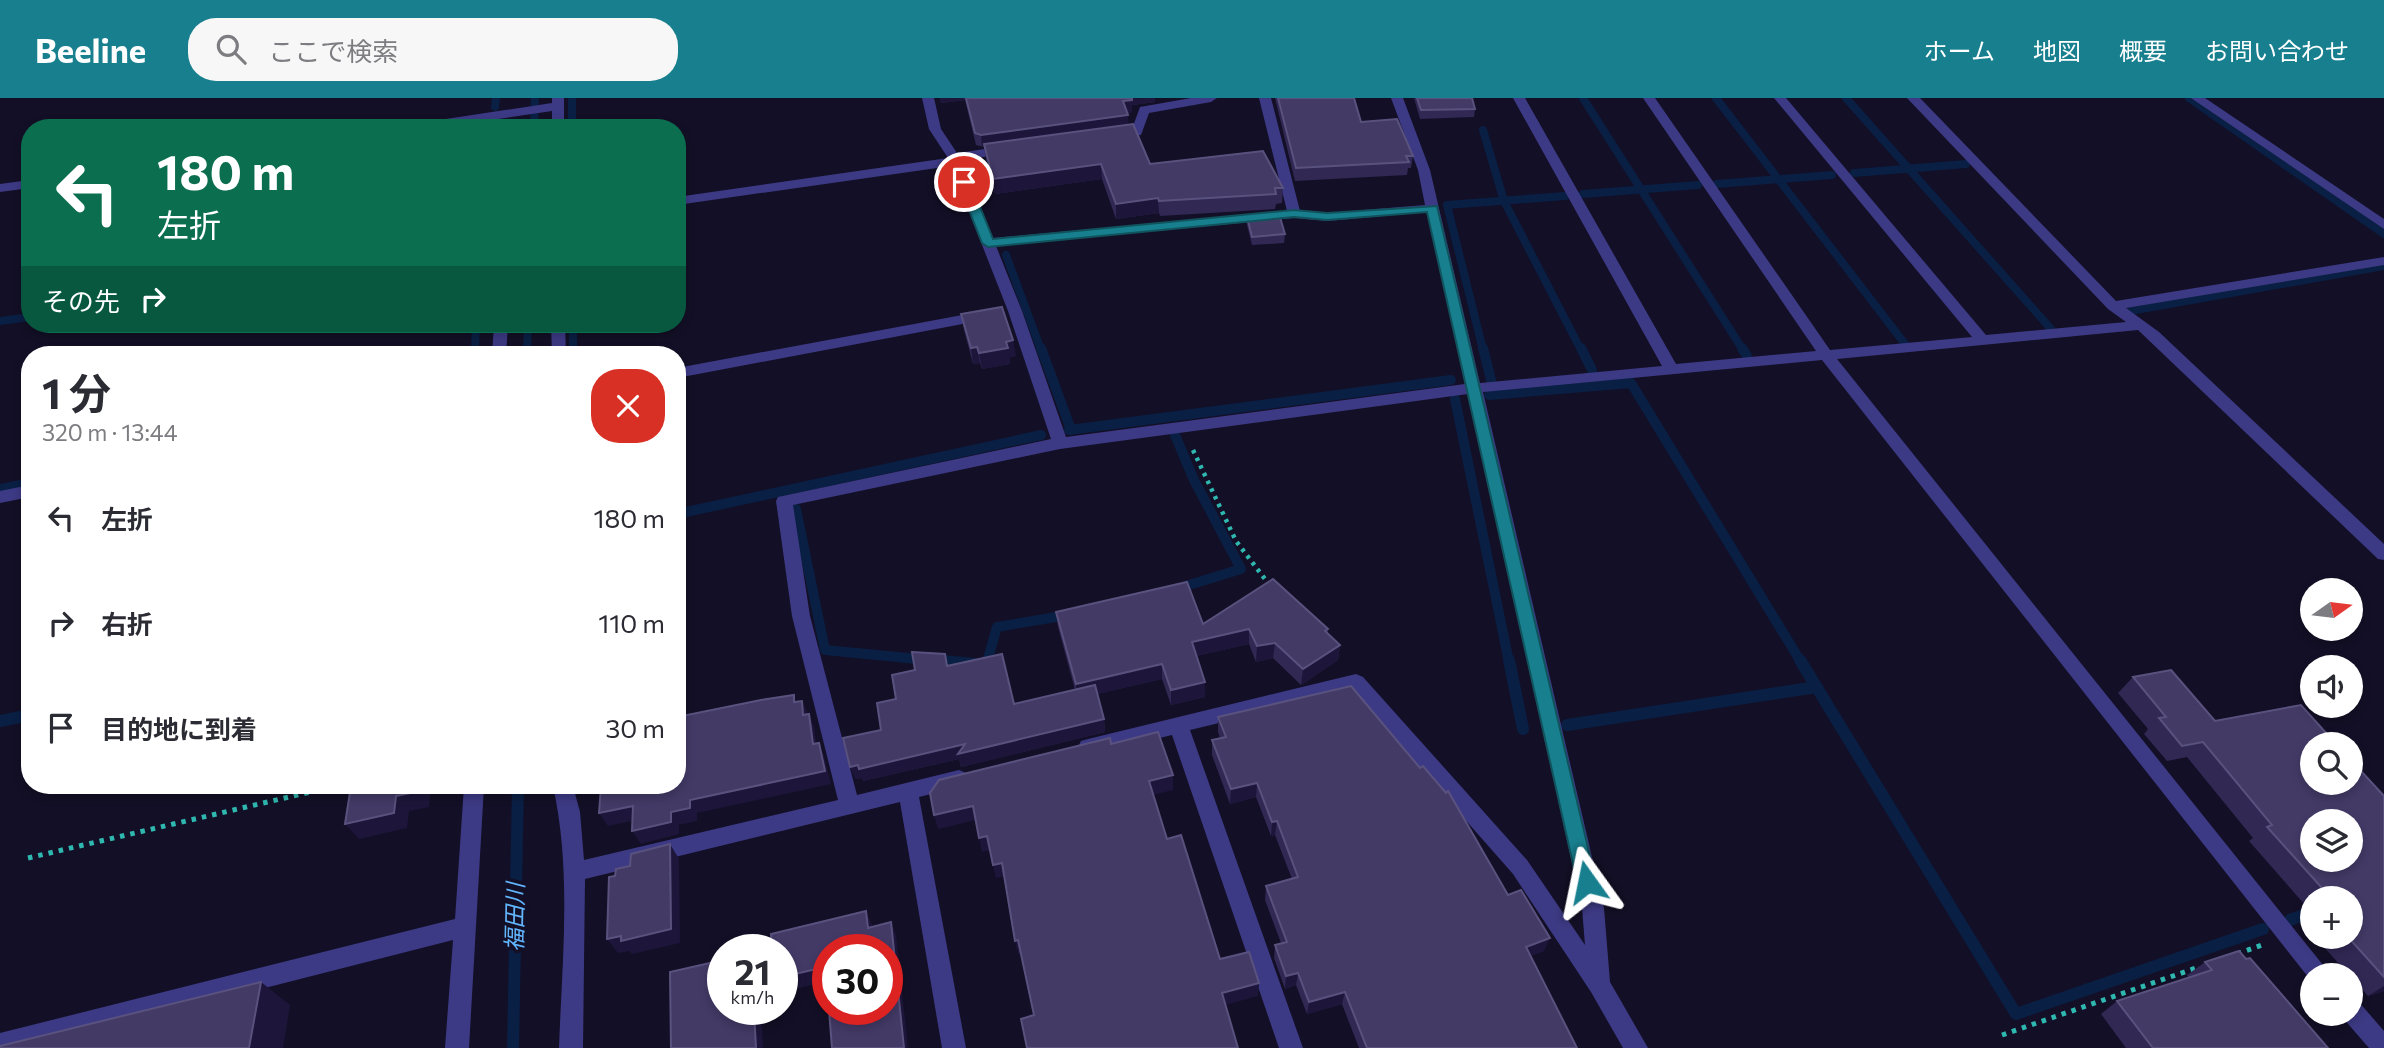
<!DOCTYPE html>
<html lang="ja">
<head>
<meta charset="utf-8">
<style>
	body { margin:0; font-family:Commissioner,"Noto Sans JP",sans-serif; background:#f7f7f7; color:#2b2b33; height:100vh; display:flex; flex-direction:column; font-size:26px; white-space:nowrap }
	* { box-sizing:border-box; margin:0 }
	p { font-size:23px; color:#7c7c81 }
	.icon { flex:none; width:38px; height:38px; fill:none; stroke:currentColor; stroke-width:2; stroke-linecap:round; stroke-linejoin:round }
	.map { position:relative; flex:1; overflow:hidden }
	.side { position:absolute; left:21px; top:248px; width:665px; height:448px; display:flex; flex-direction:column; background:#fff; border-radius:28px; box-shadow:0 4px 10px #0003 }
	.side>* { flex:none }
	.top-card { position:absolute; left:21px; top:21px; width:665px; height:214px; border-radius:28px; box-shadow:0 4px 10px #0003; background:#0b6e4f; color:#fff; overflow:hidden }
	.needle { width:46px; rotate:76deg }
	.buttons { position:absolute; left:2300px; top:480px; display:grid; gap:14px }
	.buttons a { display:grid; place-items:center; width:63px; height:63px; border-radius:50%; background:#fff; box-shadow:0 4px 10px #0003; font-size:35px }
	.speed { position:absolute; left:707px; top:836px; display:flex; gap:14px; font-size:35px; font-weight:700; text-align:center }
	.speed>* { display:grid; place-content:center; width:91px; height:91px; border-radius:50%; background:#fff; box-shadow:0 4px 10px #0003; line-height:1 }
	.speed small { font-size:18px; font-weight:400 }
	.speed .limit { border:10px solid #d22; background:#fff; color:#111 }
	.pin { position:absolute; display:grid; place-items:center; width:60px; height:60px; color:#fff; margin:-30px; border:4px solid #fff; border-radius:50%; box-shadow:0 2px 7px #0007 }
	.me { position:absolute; width:77px; margin:-38px; rotate:348deg; stroke-linejoin:round; filter:drop-shadow(0 0 5px #0008) }
	.turn { display:flex; align-items:center; gap:24px; height:147px; padding:0 21px; font-size:32px }
	.turn .icon { width:91px; height:91px; stroke-width:2.5 }
	.turn b { display:block; font-size:49px; line-height:60px }
	.then { display:flex; align-items:center; height:66px; padding:0 21px; background:#0003; gap:14px; font-size:26px }
	.round { display:grid; place-items:center; flex:none; width:74px; height:74px; border-radius:28px; background:#f7f7f7 }
	.summary { display:flex; align-items:center; justify-content:space-between; height:119px; padding:0 21px }
	h1 { font-size:42px; font-weight:700; line-height:52px }
	ul { padding:0; list-style:none }
	li { display:flex; align-items:center; gap:21px; height:105px; padding:0 21px }
	li div { flex:1 }
	li b { display:block; font-size:26px }
	li em { font-style:normal }
	header { display:flex; align-items:center; gap:42px; box-sizing:border-box; height:98px; padding:0 35px; background:#187f8f; color:#fff }
	header strong { font-size:33px }
	nav { display:flex; gap:38px; margin-inline-start:auto; font-size:24px }
	.search { width:490px; height:63px; background:#f7f7f7; display:flex; align-items:center; gap:18px; box-sizing:border-box; padding:0 24px; border-radius:28px; color:#7c7c81; font-size:26px }
	.map>svg:first-child { display:block }
	.lines { fill:none; stroke-linecap:round; stroke-linejoin:round }
	.stream-far2 { stroke:#0a1f44; stroke-width:8 }
	.stream-far1 { stroke:#0a1f44; stroke-width:10 }
	.stream { stroke:#0a1f44; stroke-width:12 }
	.path-far1 { stroke:#2fb8b0; stroke-width:4.5; stroke-dasharray:3.5 5; stroke-linecap:butt }
	.path { stroke:#2fb8b0; stroke-width:5; stroke-dasharray:4.5 6; stroke-linecap:butt }
	.street { fill:#3d3a85; fill-rule:evenodd }
	.wall { fill:#312854 }
	.shaded-wall { fill:#1d163a }
	.building { fill:#433a66; stroke:#5a527e; stroke-width:2; fill-rule:evenodd }
	.route { fill:#187f8f; stroke:#10535d; stroke-width:2 }
	.labels { text-anchor:middle; stroke-width:7; stroke-linejoin:round; paint-order:stroke }
	.near-water-label { font-size:23px; font-style:italic; fill:#62b6ff; stroke:#130f26 }
</style>
</head>
<body>
<header>
<strong>Beeline</strong>
<div class="search"><svg class="icon" aria-label="search" viewBox="0 0 24 24"><circle cx="10" cy="10" r="6"/><path d="M15 15l6 6"/></svg>ここで検索</div>
<nav><a>ホーム</a><a>地図</a><a>概要</a><a>お問い合わせ</a></nav>
</header>
<div class="map">
<svg width="2384" height="950" viewBox="0 0 2384 950">
	<rect width="100%" height="100%" fill="#130f26"/>
	<g class="lines">
		<g class="stream-far2">
			<polyline points="572,0 572,30"/>
			<polyline points="1583,0 1743,252"/>
			<polyline points="1716,0 1905,246"/>
			<polyline points="1846,0 2051,231"/>
			<polyline points="2189,0 2384,136"/>
			<polyline points="495,9 496,0"/>
			<polyline points="534,30 535,0"/>
			<polyline points="1483,32 1504,103 1581,252"/>
			<polyline points="1854,75 1966,66"/>
			<polyline points="1717,86 1832,77"/>
			<polyline points="1583,96 1698,87"/>
			<polyline points="1006,157 1041,252"/>
			<polyline points="2130,213 2384,168"/>
			<polyline points="0,223 30,219"/>
			<polyline points="573,226 573,252"/>
			<polyline points="475,252 476,226"/>
			<polyline points="527,252 528,226"/>
			<polyline points="1483,252 1447,107 1565,98"/>
		</g>
		<g class="stream-far1">
			<polyline points="573,250 573,257"/>
			<polyline points="1041,250 1071,332"/>
			<polyline points="1483,250 1491,282"/>
			<polyline points="1581,250 1592,272"/>
			<polyline points="1742,250 1747,258"/>
			<polyline points="527,257 527,250"/>
			<polyline points="1489,297 1631,285 1801,564"/>
			<polyline points="1455,301 1509,564"/>
			<polyline points="1069,332 1451,282"/>
			<polyline points="1175,337 1194,382 1241,471 1176,491"/>
			<polyline points="0,391 30,385"/>
			<polyline points="796,411 825,552 949,564"/>
			<polyline points="677,416 1041,337"/>
			<polyline points="987,564 997,529 1068,517"/>
		</g>
		<g class="stream">
			<polyline points="930,562 986,567 988,562"/>
			<polyline points="1509,562 1523,631"/>
			<polyline points="1800,562 2016,916 2263,831"/>
			<polyline points="0,623 30,617"/>
			<polyline points="1567,627 1817,589"/>
			<polyline points="2290,822 2312,814"/>
			<polyline points="513,950 518,688"/>
		</g>
		<polyline class="path-far1" points="1193,352 1236,443 1271,489"/>
		<g class="path">
			<polyline points="28,760 336,688"/>
			<polyline points="2237,856 2262,847"/>
			<polyline points="2002,937 2199,869"/>
		</g>
		<g class="street">
			<polygon points="552,0 564,0 564,30 552,30 552,13 439,30 407,30 413,26 552,5"/>
			<path d="M922 0H934L941 31 957 55 1006 48 1012 52 1006 56 962 62 993 140 1287 113 1259 0H1271L1300 113 1327 115 1425 107 1418 72 1391 0H1403L1430 72 1480 285 1662 268 1513 0H1525L1676 266 1816 253 1643 0H1655L1830 252 1972 239 1774 0H1786L1986 237 2126 224 2108 211 1907 0H1920L2116 203 2384 159V167L2126 210 2159 234 2384 446V462L2378 461 2138 232 1837 261 2331 877H2312V884L1822 262 1483 294 1604 810 1610 884 1648 950H1623L1591 894 1513 776 1352 593 1190 632 1303 950H1279L1172 637 1088 657 1081 655 1078 649 1081 643 1088 641 1356 576 1363 579 1527 762 1585 847 1582 810 1468 296 1060 351 793 407 810 518 857 697 959 672 966 675 969 681 966 687 919 699 966 950H942L900 704 585 781 583 950H559C562 863 572 773 553 688H573L580 714 584 762 838 702 792 518 776 403 778 399 1051 341 1008 213 951 68 677 107V99L948 60 929 31ZM1427 114 1465 286 1066 339 1022 213 996 148 1294 120 1327 123Z"/>
			<polygon points="1191,0 1217,0 1211,4 1149,15 1141,37 1114,41 1108,37 1132,31 1140,9"/>
			<polygon points="2191,0 2205,0 2384,121 2384,131"/>
			<polygon points="30,82 30,90 0,94 0,86"/>
			<polygon points="984,213 989,215 989,221 677,280 677,270"/>
			<polygon points="494,226 508,226 506,257 492,257"/>
			<polygon points="551,226 565,226 566,257 552,257"/>
			<polygon points="30,387 30,399 0,405 0,393"/>
			<polygon points="464,688 484,688 469,950 445,950 453,842 29,950 0,950 0,935 455,821"/>
			<polygon points="2350,900 2358,903 2384,933 2384,950 2369,950 2342,919 2341,915 2350,915"/>
		</g>
	</g>
	<g class="wall">
		<polygon points="940,0 1155,0 1155,4 1132,7 1132,14 1127,15 1128,27 1150,66 1283,90 1282,105 1276,106 1275,111 1160,118 1159,115 1116,121 1102,81 995,96 986,61 984,49 976,47 965,2 941,5"/>
		<polygon points="1275,0 1354,0 1361,24 1413,58 1411,70 1408,70 1407,77 1295,83"/>
		<polygon points="1414,0 1472,0 1475,11 1474,19 1420,21"/>
		<polygon points="1247,119 1285,136 1284,145 1252,147 1247,127"/>
		<polygon points="961,216 1016,258 1010,259 1010,266 982,271 980,265 973,266 964,232"/>
		<polygon points="1056,514 1203,526 1328,531 1328,535 1340,547 1338,562 1301,587 1273,560 1256,564 1249,546 1196,558 1205,599 1171,607 1162,581 1097,596 1104,621 1105,634 961,669 959,661 863,683 862,680 855,681 896,601 947,568 1014,606 1075,592 1058,529"/>
		<polygon points="2133,579 2215,623 2384,698 2384,893 2368,898 2350,878 2350,877 2349,877 2314,838 2350,838 2350,800 2312,800 2312,815 2249,743 2253,740 2187,659 2167,663 2144,636 2148,631 2118,595"/>
		<polygon points="1218,619 1508,797 1544,853 1530,858 1577,950 1359,950 1342,906 1307,916 1296,887 1285,891 1274,860 1275,847 1281,845 1265,802 1266,788 1292,781 1275,737 1271,738 1256,699 1230,706 1212,657 1212,642 1220,640 1218,634"/>
		<polygon points="2205,864 2328,950 2126,950 2101,916 2117,903 2189,880 2187,877"/>
	</g>
	<g class="shaded-wall">
		<polygon points="940,0 964,0 965,2 941,5"/>
		<polygon points="1132,0 1155,0 1155,4 1132,7"/>
		<polygon points="1132,2 1132,14 1124,15 1123,3"/>
		<polygon points="1128,17 1129,29 982,49 981,37"/>
		<polygon points="1101,66 1102,81 995,96 993,81"/>
		<polygon points="1158,100 1159,115 1116,121 1116,106"/>
		<polygon points="1013,242 1016,258 1010,259 1010,266 982,271 979,255 1006,244"/>
		<polygon points="977,249 980,265 973,266 971,250"/>
		<polygon points="1249,531 1249,546 1192,559 1192,544"/>
		<polygon points="1275,545 1273,560 1256,564 1257,548"/>
		<polygon points="1340,547 1338,562 1301,587 1303,571"/>
		<polygon points="1162,566 1162,581 1077,601 1076,586"/>
		<polygon points="1205,584 1205,599 1171,607 1171,592"/>
		<polygon points="802,603 808,616 803,617"/>
		<polygon points="809,616 814,629 818,659 813,646"/>
		<polygon points="1104,621 1105,634 961,669 959,661 863,683 862,680 855,681 850,669 965,646"/>
		<polygon points="819,645 824,658 831,686 697,715 697,723 679,727 679,736 641,746 632,733 671,714 690,702"/>
		<polygon points="1173,677 1173,692 1149,698 1149,683"/>
		<polygon points="1257,685 1256,699 1230,706 1231,691"/>
		<polygon points="417,688 431,688 429,709 409,713 407,730 359,741 345,726 396,698"/>
		<polygon points="633,708 641,721 608,728 599,715"/>
		<polygon points="973,708 976,722 938,731 934,717"/>
		<polygon points="1277,723 1275,737 1271,738 1272,724"/>
		<polygon points="987,738 991,752 982,754 979,740"/>
		<polygon points="670,746 679,761 680,845 632,856 629,853 618,855 607,841"/>
		<polygon points="1002,765 1005,778 996,780 993,767"/>
		<polygon points="866,813 872,827 873,843 868,830"/>
		<polygon points="891,824 896,837 908,950 904,950"/>
		<polygon points="1550,840 1544,853 1520,862 1526,849"/>
		<polygon points="1018,842 1021,855 1018,856 1015,843"/>
		<polygon points="825,869 828,883 782,894 782,879"/>
		<polygon points="1298,875 1296,887 1285,891 1286,878"/>
		<polygon points="261,884 290,907 283,950 249,950"/>
		<polygon points="1259,885 1258,898 1221,908 1222,895"/>
		<polygon points="2384,888 2384,893 2368,898"/>
		<polygon points="1345,894 1342,906 1307,916 1309,904"/>
		<polygon points="754,912 761,912 763,950 756,950"/>
	</g>
	<g class="building">
		<polygon points="966,0 1132,0 1132,2 1123,3 1128,17 981,37 975,35"/>
		<polygon points="1278,0 1354,0 1361,24 1397,21 1413,58 1406,58 1409,64 1296,70"/>
		<polygon points="1417,0 1472,0 1475,11 1421,12"/>
		<polygon points="1133,26 1150,66 1263,53 1283,90 1275,90 1276,96 1159,103 1158,100 1116,106 1101,66 993,81 984,46"/>
		<polygon points="1279,116 1285,136 1252,139 1247,119"/>
		<polygon points="1002,209 1013,242 1006,244 1008,250 979,255 977,249 971,250 961,216"/>
		<polygon points="1273,481 1328,531 1325,533 1340,547 1303,571 1275,545 1257,548 1249,531 1192,544 1205,584 1171,592 1162,566 1076,586 1056,514 1187,484 1203,526"/>
		<polygon points="912,554 945,556 947,568 1002,556 1014,606 1095,587 1104,621 958,656 965,646 859,671 858,667 850,669 843,640 881,632 877,605 896,601 892,577 915,572"/>
		<path d="M2171 572 2215 623 2301 607 2336 646H2312V684H2350V661L2384 698V879L2347 838H2350V800H2331L2267 729 2272 727 2203 644 2182 648 2159 620 2166 619 2133 579ZM2312 723H2350V761H2312Z"/>
		<polygon points="1351,588 1420,670 1423,668 1446,695 1448,693 1508,797 1521,792 1550,840 1526,849 1577,950 1367,950 1345,894 1309,904 1298,875 1286,878 1275,847 1287,844 1266,788 1298,779 1277,723 1272,724 1257,685 1231,691 1212,642 1226,639 1218,619"/>
		<polygon points="794,597 794,604 802,603 803,617 809,616 813,646 819,645 825,673 690,702 690,710 671,714 671,724 632,733 633,708 599,715 601,688 677,688 677,619 761,602"/>
		<polygon points="1158,634 1173,677 1149,683 1167,741 1181,737 1220,861 1249,854 1259,885 1222,895 1238,950 1027,950 1021,921 1034,917 1018,842 1015,843 1002,765 993,767 987,738 979,740 973,708 934,717 930,695 939,682 1110,640 1111,646"/>
		<polygon points="351,688 417,688 416,694 396,698 394,715 345,726"/>
		<polygon points="670,746 671,831 621,843 621,838 607,841 609,779 615,778 616,771 630,768 631,756"/>
		<polygon points="866,813 868,830 891,824 904,950 832,950 829,912 887,912 887,852 828,852 828,901 825,869 782,879 782,852 763,852 772,850 771,836"/>
		<polygon points="2239,853 2246,861 2250,860 2328,950 2153,950 2117,903 2212,872 2205,864"/>
		<polygon points="723,862 723,912 754,912 756,950 671,950 670,874"/>
		<polygon points="261,884 249,950 0,950 0,948"/>
	</g>
	<polygon class="route" points="964,80 970,84 993,141 1294,112 1327,115 1437,108 1596,784 1593,790 1587,792 1580,790 1577,784 1427,114 1327,122 1294,119 988,149 982,145 958,84"/>
	<g class="labels">
		<g class="near-water-label">
			<text transform="translate(515 819) rotate(-89)" y="8">福田川</text>
		</g>
	</g>
</svg>
<div class="buttons">
<a><svg class="needle" viewBox="-14 -14 28 28"><path d="M0-13l5 13h-10z" fill="#e53935"/><path d="M0 13l5-13h-10z" fill="#7c7c81"/></svg></a>
<a><svg class="icon" aria-label="sound" viewBox="0 0 24 24"><path d="M4 9h4l5-4v14l-5-4H4zM17 9q2 3 0 6"/></svg></a>
<a><svg class="icon" aria-label="search" viewBox="0 0 24 24"><circle cx="10" cy="10" r="6"/><path d="M15 15l6 6"/></svg></a>
<a><svg class="icon" aria-label="layers" viewBox="0 0 24 24"><path d="M12 4l9 5-9 5-9-5zM3 14l9 5 9-5"/></svg></a>
<a>+</a>
<a>−</a>
</div>
<div class="speed"><div>21<small>km/h</small></div><div class="limit">30</div></div>
<div class="pin" style="left:964px;top:84px;background:#d93025"><svg class="icon" aria-label="arrive" viewBox="0 0 24 24"><path d="M6 21V4h12l-3 4 3 4H6"/></svg></div>
<svg class="me" style="left:1587px;top:784px" viewBox="-20 -20 40 40"><path d="M0-17L14 15 0 8-14 15z" fill="#187f8f" stroke="#fff" stroke-width="4"/></svg>
<div class="top-card">
<div class="turn"><svg class="icon" aria-label="left" viewBox="0 0 24 24"><path d="M17 20v-9H6M10 6l-5 5 5 5"/></svg><div><b>180 m</b>左折</div></div>
<div class="then">その先<svg class="icon" aria-label="right" viewBox="0 0 24 24"><path d="M7 20v-9h11M14 6l5 5-5 5"/></svg></div>
</div>
<section class="side">
<div class="summary"><div><h1>1 分</h1><p>320 m · 13:44</p></div><a class="round" style="background:#d93025;color:#fff"><svg class="icon" aria-label="close" viewBox="0 0 24 24"><path d="M6 6l12 12M18 6L6 18"/></svg></a></div>
<ul>
<li><svg class="icon" aria-label="left" viewBox="0 0 24 24"><path d="M17 20v-9H6M10 6l-5 5 5 5"/></svg><div><b>左折</b></div><em>180 m</em></li>
<li><svg class="icon" aria-label="right" viewBox="0 0 24 24"><path d="M7 20v-9h11M14 6l5 5-5 5"/></svg><div><b>右折</b></div><em>110 m</em></li>
<li><svg class="icon" aria-label="arrive" viewBox="0 0 24 24"><path d="M6 21V4h12l-3 4 3 4H6"/></svg><div><b>目的地に到着</b></div><em>30 m</em></li>
</ul>
</section>
</div>
</body>
</html>
